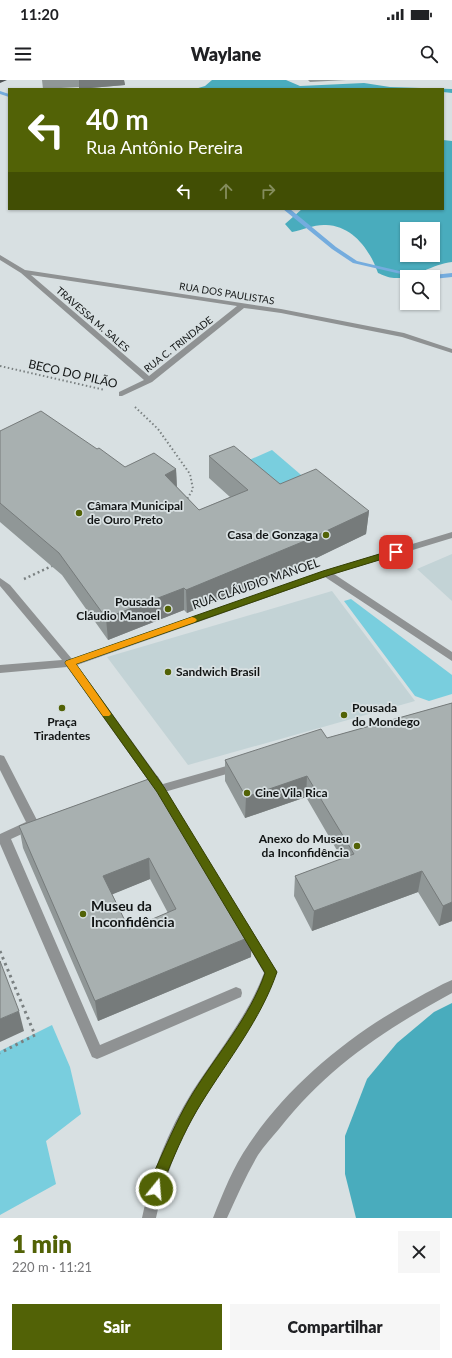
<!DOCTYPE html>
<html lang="pt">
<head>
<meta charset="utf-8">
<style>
	body { margin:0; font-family:Lato,sans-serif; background:#f6f6f6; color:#202124; height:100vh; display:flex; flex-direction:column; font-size:15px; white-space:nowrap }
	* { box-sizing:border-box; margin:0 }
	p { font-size:13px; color:#757577 }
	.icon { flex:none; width:22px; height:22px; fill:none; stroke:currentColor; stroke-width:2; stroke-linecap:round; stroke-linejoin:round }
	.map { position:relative; height:1138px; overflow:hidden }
	.side { display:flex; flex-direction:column; background:#fff; flex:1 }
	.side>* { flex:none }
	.top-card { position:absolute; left:8px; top:8px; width:436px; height:122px; border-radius:0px; box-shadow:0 1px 3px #0004; background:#526206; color:#fff; overflow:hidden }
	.tools { position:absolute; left:400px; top:142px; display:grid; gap:8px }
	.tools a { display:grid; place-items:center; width:40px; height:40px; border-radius:0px; background:#fff; box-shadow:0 1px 3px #0004; font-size:20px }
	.pin { position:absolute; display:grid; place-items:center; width:34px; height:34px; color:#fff; margin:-17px; border-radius:8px; box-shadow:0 2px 6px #0006 }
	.me { position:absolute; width:44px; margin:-22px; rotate:17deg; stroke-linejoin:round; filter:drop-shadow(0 0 3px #0008) }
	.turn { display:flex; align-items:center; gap:14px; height:84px; padding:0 12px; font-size:18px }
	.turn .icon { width:52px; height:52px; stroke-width:2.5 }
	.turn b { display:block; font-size:28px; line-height:34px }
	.lanes { display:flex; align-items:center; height:38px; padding:0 12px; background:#0003; justify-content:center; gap:20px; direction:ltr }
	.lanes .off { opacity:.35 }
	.round { display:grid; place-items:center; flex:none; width:42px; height:42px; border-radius:0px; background:#f6f6f6 }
	.summary { display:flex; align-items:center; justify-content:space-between; height:68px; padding:0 12px }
	h1 { font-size:24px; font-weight:800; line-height:30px; color:#526206 }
	.button { display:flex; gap:8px; margin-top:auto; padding:8px 12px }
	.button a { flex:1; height:46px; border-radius:0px; background:#526206; color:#fff; font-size:16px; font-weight:800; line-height:46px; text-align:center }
	.button a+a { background:#f6f6f6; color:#202124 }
	.status { display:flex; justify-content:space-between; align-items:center; height:28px; padding:0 20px; background:#fff; direction:ltr }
	.status svg { height:11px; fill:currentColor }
	header { display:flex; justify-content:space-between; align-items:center; height:52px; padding:0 12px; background:#fff; font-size:18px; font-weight:800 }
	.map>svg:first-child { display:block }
	.built { fill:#c3d3d6 }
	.green { fill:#79cede }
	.forest { fill:#49acbd; fill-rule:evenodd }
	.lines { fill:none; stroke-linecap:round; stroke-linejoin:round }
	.stream { fill:#74acde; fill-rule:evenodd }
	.path-far2 { stroke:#7a8081; stroke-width:2; stroke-dasharray:1.5 2.5; stroke-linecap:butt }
	.path-far1 { stroke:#7a8081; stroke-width:2.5; stroke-dasharray:2 3; stroke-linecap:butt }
	.path { stroke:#7a8081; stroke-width:3; stroke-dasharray:2.5 4; stroke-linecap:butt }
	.minor { fill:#8f9293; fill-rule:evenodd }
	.major { fill:#4f5456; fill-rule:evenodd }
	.wall { fill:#909797; fill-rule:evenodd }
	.shaded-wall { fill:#767b7b }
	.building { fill:#a8b0b0; stroke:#767b7b; fill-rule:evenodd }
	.route { fill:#526206; stroke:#354004 }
	.slow { fill:#f59e0b }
	.poi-dot { fill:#526206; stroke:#d8e0e2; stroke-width:1.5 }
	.labels { text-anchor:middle; stroke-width:3.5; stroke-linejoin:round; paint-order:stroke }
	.far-street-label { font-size:10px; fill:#121515; stroke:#d8e0e2 }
	.street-label { font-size:12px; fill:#121515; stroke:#d8e0e2 }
	.poi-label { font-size:12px; font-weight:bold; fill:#121515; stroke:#d8e0e2; text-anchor:start }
	.near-poi-label { font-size:14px; font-weight:bold; fill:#121515; stroke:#d8e0e2; text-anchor:start }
</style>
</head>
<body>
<div class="status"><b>11:20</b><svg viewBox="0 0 49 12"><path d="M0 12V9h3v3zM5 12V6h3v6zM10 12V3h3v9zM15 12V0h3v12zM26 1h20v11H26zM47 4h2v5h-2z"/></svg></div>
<header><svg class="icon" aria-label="menu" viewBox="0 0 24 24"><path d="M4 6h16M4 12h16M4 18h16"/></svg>Waylane<svg class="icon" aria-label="search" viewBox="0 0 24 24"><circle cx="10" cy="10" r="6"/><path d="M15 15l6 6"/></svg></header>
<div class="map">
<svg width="452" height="1138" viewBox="0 0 452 1138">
	<rect width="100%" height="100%" fill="#d8e0e2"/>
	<g class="built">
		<polygon points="452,474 452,521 417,489"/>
		<polygon points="332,511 415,621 188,685 107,577"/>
	</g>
	<g class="green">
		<polygon points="272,370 314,406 282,420 240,384"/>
		<polygon points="351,519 452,595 452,614 429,621 415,616 344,521"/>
		<polygon points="52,945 70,987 81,1034 46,1061 56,1104 0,1135 0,971"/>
	</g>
	<g class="forest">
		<polygon points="212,0 286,0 300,6 364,3 390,7 452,9 452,13 443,12 443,9 195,9 205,6"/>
		<path d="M443 60 452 61V182C432 184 414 199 394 198 389 198 383 195 378 193 370 170 353 146 326 145 316 144 302 150 292 152L285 144 302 129H443ZM407 149H433V175H407Z"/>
		<polygon points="452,923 452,1138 356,1138 345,1094 345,1056 367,999 397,963 434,932"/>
	</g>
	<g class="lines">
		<g class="stream">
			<polygon points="0,11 9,14 9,17 0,14"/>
			<polygon points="283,129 290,129 336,167 357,181 425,197 414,197 353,183 332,169"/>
			<polygon points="452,193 452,197 433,199 433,197 430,197 433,195"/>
		</g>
		<g class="path-far2">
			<polyline points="0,286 105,310"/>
			<polyline points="135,327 158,349 190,394 193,409 186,421"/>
		</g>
		<polyline class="path-far1" points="24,499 54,485"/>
		<polyline class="path" points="0,871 35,955 0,973"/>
		<g class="minor">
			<path d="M0 175 25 190 281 229 404 253 452 269V273L402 257 281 233 244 228 152 302 122 316H119V312L144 300 21 193 0 180ZM31 195 237 226 149 296Z"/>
			<polygon points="452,452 452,458 334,494 452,572 452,581 325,497 77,585 163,704 237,683 241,684 242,687 241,690 237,691 154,715 150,714 148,711 150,708 153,707 67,587 0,593 0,585 62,580 0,506 0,498 10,505 72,579 323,491"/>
			<polygon points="0,675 4,676 39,744 37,747 11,759 100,965 236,907 241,909 242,913 241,917 102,977 97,979 92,977 0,764 0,754 26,742 0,690"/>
			<path d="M244 843 248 844 277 892C257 945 224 983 197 1031 177 1064 164 1100 156 1138H142C151 1093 168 1051 192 1012 218 972 247 937 264 893L238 848 240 844Z"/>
			<path d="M452 900V913C384 950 328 987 279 1049 272 1057 264 1066 258 1075 246 1095 237 1116 227 1138H213C223 1113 233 1087 249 1064 290 1003 352 953 417 918 428 912 440 905 452 900Z"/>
		</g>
		<polygon class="major" points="0,0 7,0 0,3"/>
	</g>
	<g class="wall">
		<polygon points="42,0 124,0 125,5 79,9 79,7 43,9"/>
		<polygon points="308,0 346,0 310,2"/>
		<polygon points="0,351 125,387 176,389 177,407 199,430 230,417 209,398 209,376 280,404 369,431 366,454 306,483 187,533 184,530 108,560 62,495 0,442"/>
		<polygon points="452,623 452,841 439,846 418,812 312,851 294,816 295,796 342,779 306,717 245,738 225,701 225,680 327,658"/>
		<path d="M157 696 251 877 98 941 23 768 19 746ZM150 799 168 833 129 849 112 814Z"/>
	</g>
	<g class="shaded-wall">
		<polygon points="79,0 124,0 125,5 79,9"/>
		<polygon points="176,389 177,411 165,395"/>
		<polygon points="369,431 366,454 306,483 187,533 186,510"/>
		<polygon points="184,508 184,530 108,560 106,538"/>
		<polygon points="307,696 306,717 245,738 246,717"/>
		<polygon points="149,778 150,799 106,817 103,796"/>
		<polygon points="422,791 418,812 312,851 314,831"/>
		<polygon points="452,822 452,841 439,846 443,826"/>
		<polygon points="252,856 251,877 98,941 95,921"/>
		<polygon points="19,931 24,951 0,962 0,939"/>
	</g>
	<g class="building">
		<polygon points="41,331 97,369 99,368 125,387 154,373 176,389 165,395 199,430 248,410 209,376 234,366 280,404 316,389 369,431 307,460 186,510 184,508 106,538 59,473 0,423 0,351"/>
		<polygon points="452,623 452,822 443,826 422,791 314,831 295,796 354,774 307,696 246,717 225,680 321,649 327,658"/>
		<path d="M157 696 252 856 95 921 19 746ZM149 778 176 829 129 849 103 796Z"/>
		<polygon points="0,881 19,931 0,939"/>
	</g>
	<path class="route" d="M396 469 400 472 399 474 330 495 76 584 164 707 277 892C261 939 228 980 202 1022 188 1044 177 1069 167 1093 164 1100 164 1107 161 1114L156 1116 152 1114C147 1103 156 1089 160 1079 170 1057 180 1034 193 1013 217 974 250 937 265 893L157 712 65 583 66 581 323 491Z"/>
	<polygon class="slow" points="192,537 195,538 197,540 195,542 76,584 109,631 111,634 109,636 103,636 65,583 66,581"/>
	<g class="poi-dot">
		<circle cx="79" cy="433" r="4"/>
		<circle cx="326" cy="455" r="4"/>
		<circle cx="168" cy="529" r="4"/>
		<circle cx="168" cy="592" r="4"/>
		<circle cx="62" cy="628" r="4"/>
		<circle cx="344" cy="635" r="4"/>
		<circle cx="247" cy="713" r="4"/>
		<circle cx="357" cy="766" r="4"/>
		<circle cx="83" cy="834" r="4"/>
	</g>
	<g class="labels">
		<g class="far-street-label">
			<text transform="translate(227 213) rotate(9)" y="4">RUA DOS PAULISTAS</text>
			<text transform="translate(93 239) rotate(41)" y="4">TRAVESSA M. SALES</text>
			<text transform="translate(178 264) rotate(-38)" y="4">RUA C. TRINDADE</text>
		</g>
		<g class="street-label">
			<text transform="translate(73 294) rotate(13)" y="4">BECO DO PILÃO</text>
			<text transform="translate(256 504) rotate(-19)" y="4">RUA CLÁUDIO MANOEL</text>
		</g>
		<g class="poi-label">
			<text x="87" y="430">Câmara Municipal<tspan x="87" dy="14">de Ouro Preto</tspan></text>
			<text x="318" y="459" text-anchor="end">Casa de Gonzaga</text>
			<text x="160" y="526" text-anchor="end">Pousada<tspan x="160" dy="14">Cláudio Manoel</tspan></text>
			<text x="176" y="596">Sandwich Brasil</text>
			<text x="352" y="632">Pousada<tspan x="352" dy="14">do Mondego</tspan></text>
			<text x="62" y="646" text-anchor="middle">Praça<tspan x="62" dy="14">Tiradentes</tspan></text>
			<text x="255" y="717">Cine Vila Rica</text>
			<text x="349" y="763" text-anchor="end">Anexo do Museu<tspan x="349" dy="14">da Inconfidência</tspan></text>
		</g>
		<g class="near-poi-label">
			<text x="91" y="831">Museu da<tspan x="91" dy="16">Inconfidência</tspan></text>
		</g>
	</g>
</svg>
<div class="tools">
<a><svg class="icon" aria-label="sound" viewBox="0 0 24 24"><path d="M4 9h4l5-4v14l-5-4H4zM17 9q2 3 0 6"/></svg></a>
<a><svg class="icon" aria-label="search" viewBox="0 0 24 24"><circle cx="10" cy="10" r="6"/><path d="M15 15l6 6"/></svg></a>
</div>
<div class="pin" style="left:396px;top:472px;background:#d93025"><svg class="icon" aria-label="arrive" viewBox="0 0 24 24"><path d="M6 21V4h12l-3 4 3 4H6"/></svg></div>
<svg class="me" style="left:156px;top:1109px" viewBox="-20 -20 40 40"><circle r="17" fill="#526206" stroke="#fff" stroke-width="3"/><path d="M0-11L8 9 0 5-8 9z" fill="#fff"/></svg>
<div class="top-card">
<div class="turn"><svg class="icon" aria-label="left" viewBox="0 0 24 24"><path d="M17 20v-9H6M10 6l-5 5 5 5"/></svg><div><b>40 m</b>Rua Antônio Pereira</div></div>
<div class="lanes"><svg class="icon" aria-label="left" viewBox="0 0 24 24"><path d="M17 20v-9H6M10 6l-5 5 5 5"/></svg><svg class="icon off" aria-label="ahead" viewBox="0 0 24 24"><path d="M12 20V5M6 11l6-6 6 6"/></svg><svg class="icon off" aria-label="right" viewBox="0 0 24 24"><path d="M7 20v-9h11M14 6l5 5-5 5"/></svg></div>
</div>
</div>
<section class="side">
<div class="summary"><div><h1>1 min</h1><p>220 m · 11:21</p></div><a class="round"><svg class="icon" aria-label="close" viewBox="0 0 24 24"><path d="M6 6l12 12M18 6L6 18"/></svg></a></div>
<div class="button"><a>Sair</a><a>Compartilhar</a></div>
</section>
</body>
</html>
